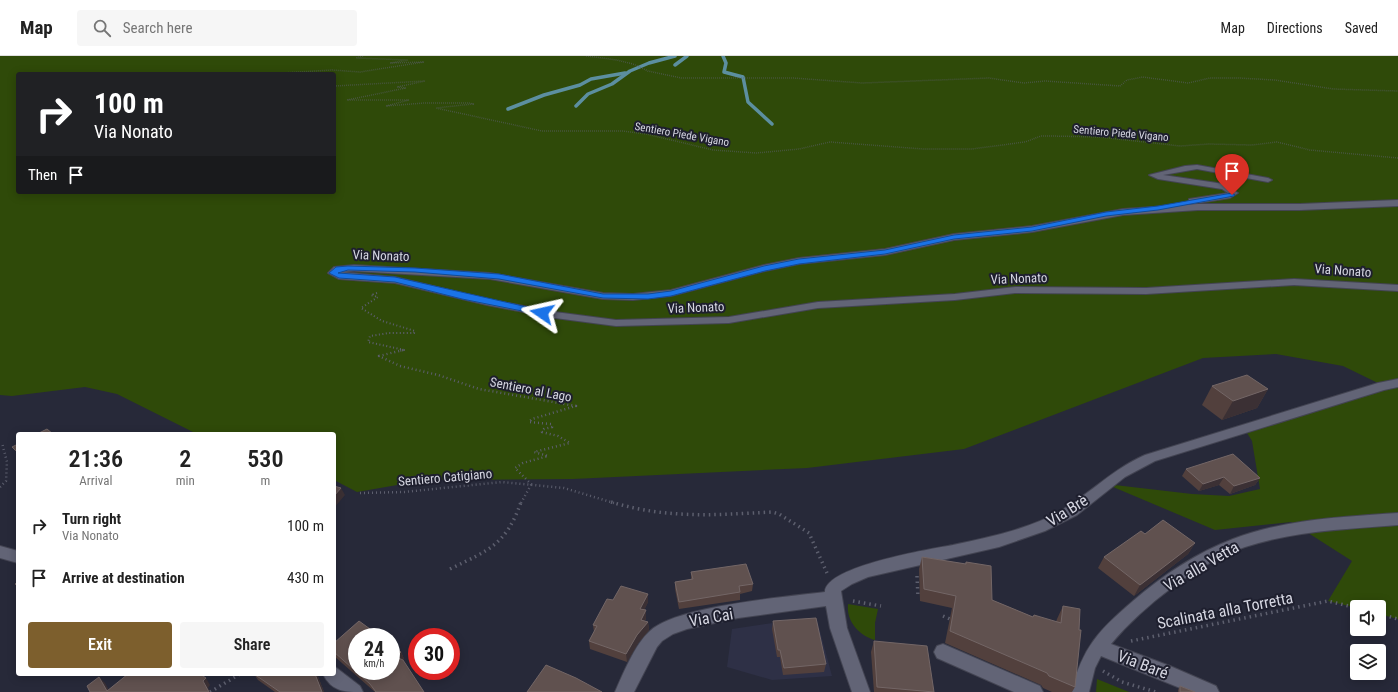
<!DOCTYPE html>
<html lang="en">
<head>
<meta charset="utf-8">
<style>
	body { margin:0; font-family:"Roboto Condensed",sans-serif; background:#f6f6f6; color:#222; height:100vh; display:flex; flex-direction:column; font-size:15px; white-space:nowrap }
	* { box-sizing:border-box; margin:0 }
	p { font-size:13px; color:#767676 }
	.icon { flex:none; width:22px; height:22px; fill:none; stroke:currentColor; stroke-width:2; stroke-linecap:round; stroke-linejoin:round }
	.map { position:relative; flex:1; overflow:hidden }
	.sheet { position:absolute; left:16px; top:376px; width:320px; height:244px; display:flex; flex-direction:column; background:#fff; border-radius:4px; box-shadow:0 2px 10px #0003 }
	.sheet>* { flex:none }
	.banner { position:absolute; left:16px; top:16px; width:320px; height:122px; border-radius:4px; box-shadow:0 2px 10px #0003; background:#202124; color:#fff; overflow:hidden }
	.tools { position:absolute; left:1350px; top:544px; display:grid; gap:8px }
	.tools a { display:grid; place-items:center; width:36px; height:36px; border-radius:4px; background:#fff; box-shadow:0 2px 10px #0003; font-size:20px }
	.speed { position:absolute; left:348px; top:572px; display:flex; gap:8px; font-size:20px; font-weight:700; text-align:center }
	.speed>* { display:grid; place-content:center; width:52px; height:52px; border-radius:50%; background:#fff; box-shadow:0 2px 10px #0003; line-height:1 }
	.speed small { font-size:10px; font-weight:400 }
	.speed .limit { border:6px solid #d22; background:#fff; color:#111 }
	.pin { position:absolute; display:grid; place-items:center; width:34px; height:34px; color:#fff; margin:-41px -17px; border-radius:50% 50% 50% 0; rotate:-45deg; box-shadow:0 0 4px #0007 }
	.pin .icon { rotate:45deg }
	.me { position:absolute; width:44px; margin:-22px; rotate:281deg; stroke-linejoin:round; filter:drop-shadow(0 0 3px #0008) }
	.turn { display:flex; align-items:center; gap:14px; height:84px; padding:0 12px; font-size:18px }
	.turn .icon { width:52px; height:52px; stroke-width:2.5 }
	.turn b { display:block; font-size:28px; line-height:34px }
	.then { display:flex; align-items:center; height:38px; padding:0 12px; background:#0003; gap:8px; font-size:15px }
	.eta { display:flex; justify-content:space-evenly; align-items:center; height:68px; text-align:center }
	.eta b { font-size:24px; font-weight:600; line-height:28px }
	.action { display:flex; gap:8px; margin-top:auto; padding:8px 12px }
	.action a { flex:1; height:46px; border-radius:4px; background:#7d5f2d; color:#fff; font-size:16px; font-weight:600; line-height:46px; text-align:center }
	.action a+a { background:#f6f6f6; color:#222 }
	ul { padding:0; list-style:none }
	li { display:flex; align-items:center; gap:12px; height:52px; padding:0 12px }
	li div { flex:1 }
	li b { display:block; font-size:15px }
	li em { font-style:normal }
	header { display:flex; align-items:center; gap:24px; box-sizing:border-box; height:56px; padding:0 20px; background:#fff; border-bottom:1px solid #e0e0e0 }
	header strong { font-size:19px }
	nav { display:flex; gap:22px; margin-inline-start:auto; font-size:14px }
	.search { width:280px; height:36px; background:#f6f6f6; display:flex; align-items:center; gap:10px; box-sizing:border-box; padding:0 14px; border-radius:4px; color:#767676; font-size:15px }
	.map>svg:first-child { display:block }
	.built { fill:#2e3046 }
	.green { fill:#2f4a09; fill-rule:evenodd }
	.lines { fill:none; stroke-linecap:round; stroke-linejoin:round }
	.stream { stroke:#5c8fa0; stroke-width:3.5 }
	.minor-casing { stroke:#434452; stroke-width:2 }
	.path-far3 { stroke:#5d5f6e; stroke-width:1.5; stroke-dasharray:0.5 1.5; stroke-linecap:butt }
	.path-far2 { stroke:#5d5f6e; stroke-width:2; stroke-dasharray:1 2.5; stroke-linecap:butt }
	.path-far1 { stroke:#5d5f6e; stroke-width:2.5; stroke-dasharray:1 3; stroke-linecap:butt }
	.path { stroke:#5d5f6e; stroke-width:3.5; stroke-dasharray:1.5 4; stroke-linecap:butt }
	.minor { fill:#626476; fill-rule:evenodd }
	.wall { fill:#52403d }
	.shaded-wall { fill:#3b3034 }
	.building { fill:#60514f; stroke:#736666 }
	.route { fill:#1a73e8; stroke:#114b97 }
	.labels { text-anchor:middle; stroke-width:4; stroke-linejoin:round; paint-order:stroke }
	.far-street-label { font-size:11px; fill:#d6d7e2; stroke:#1e1f2e }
	.street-label { font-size:13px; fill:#d6d7e2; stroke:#1e1f2e }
	.near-street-label { font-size:16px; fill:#d6d7e2; stroke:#1e1f2e }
</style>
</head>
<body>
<header>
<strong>Map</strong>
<div class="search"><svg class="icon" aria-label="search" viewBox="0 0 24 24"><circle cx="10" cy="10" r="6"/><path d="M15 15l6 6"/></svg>Search here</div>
<nav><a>Map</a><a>Directions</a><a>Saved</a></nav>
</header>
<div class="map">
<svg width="1398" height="636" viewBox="0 0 1398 636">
	<rect width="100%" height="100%" fill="#272939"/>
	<polygon class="built" points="817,564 832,620 772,624 727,611 732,573 773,567"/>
	<g class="green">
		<path d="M0 0H1398V563L1379 558V551L1357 552 1328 545 1352 505 1291 466 1215 474 1106 428 1192 438 1229 440 1260 433 1252 385 1244 372 1382 329 1343 310 1276 298 1203 302 964 393 807 412 573 423 426 424 357 436 334 424V378H197L117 338 85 331 12 340 0 339ZM18 18H334V136H18Z"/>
		<path d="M848 548 878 553 875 567V584C860 580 846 566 848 548Z"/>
		<polygon points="1097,623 1129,636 1096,636"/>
	</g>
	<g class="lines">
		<g class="stream">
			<polyline points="723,0 726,7 724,16 743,21 748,46 772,68"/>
			<polyline points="675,9 687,0"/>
			<polyline points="576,50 588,38 612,28 630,15 649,7 675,0"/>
			<polyline points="508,53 544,39 580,29 591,23 625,17"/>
		</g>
		<defs>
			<g id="minor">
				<polygon points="1197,109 1268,122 1272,124 1268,126 1197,113 1163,119 1224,128 1238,137 1230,142 1192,148 1189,147 1189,143 1228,137 1222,133 1158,123 1149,119 1185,110"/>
				<polygon points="1398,144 1398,150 1300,154 1198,154 1123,159 1032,176 954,184 885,199 799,208 765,215 671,240 633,244 603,243 490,223 354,215 340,216 395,221 487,243 555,256 616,264 729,261 818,246 955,238 1015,231 1146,232 1294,223 1398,229 1398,235 1294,229 1146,238 1015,237 955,244 818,252 729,267 616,270 555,262 487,249 395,227 339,223 328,217 334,211 354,209 490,217 603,237 633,238 671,234 764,209 799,202 885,193 954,178 1032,170 1123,153 1198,148 1300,148"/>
				<path d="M1398 323V331L1384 334 1155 405 1125 421 1077 459 1045 475 999 491 868 521 852 528 841 535 847 572 870 636H852L830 572 826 550 738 562 687 573 673 578 662 585 657 591 634 636H615C623 618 635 588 650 575 677 550 786 541 825 536 825 510 931 493 953 489 990 481 1030 473 1062 454 1092 436 1113 413 1145 399L1378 327Z"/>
				<path d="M1398 457V469C1347 473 1294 475 1245 491 1198 507 1143 550 1111 588L1170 610 1216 630 1219 636H1190L1101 600 1095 612 1089 636H1071C1083 591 1098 575 1133 545 1162 520 1196 497 1233 483 1285 463 1343 461 1398 457Z"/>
				<polygon points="0,490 18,495 18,507 0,502"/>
				<polygon points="943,588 1040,630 1043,636 1014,636 937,602 934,596 937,590"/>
				<path d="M334 610 360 630 363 636C345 636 332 636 323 618H334Z"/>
			</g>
		</defs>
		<use href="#minor" class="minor-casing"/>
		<g class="path-far3">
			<polyline points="586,0 617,4 633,8 648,15 681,22 793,22 862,27 989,22 1024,27 1045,25 1120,30 1127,24 1143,21 1188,27 1210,22 1239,22 1275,24 1333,33 1398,35"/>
			<polyline points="264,18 332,14 360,16 424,6 390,7 408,4 356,2 364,0"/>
			<polyline points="334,30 425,25 397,31 406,32 347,44 409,44 386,50 424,47 469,47 473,48 436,52 542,75 623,75 646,78 713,94 756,97 799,93 830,86 923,93 972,93 1025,86 1041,80 1051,80 1100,81 1180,90 1209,88 1252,89 1277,86 1310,94 1398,102"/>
		</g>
		<polyline class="path-far2" points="377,237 371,239 378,241 361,252 382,265 415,275 414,277 389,277 370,280 368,286 404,294 399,295"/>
		<g class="path-far1">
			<polyline points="403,294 379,300 400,310 438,319 479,333 576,350 532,363 529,366 551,368 552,371 544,373 542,376 558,380 570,387 534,396 548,400 523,407 515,412 532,429"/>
			<polyline points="0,431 6,425 7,406 2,387"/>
			<polyline points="360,437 404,436 502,426 564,432 614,447"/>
			<polyline points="521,447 531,429"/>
		</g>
		<g class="path">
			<path d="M611 446C668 463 713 459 772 456L779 458 809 477 827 517"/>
			<path d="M450 513C489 494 506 489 521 446"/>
			<polyline points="917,520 918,541"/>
			<polyline points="853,545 881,550"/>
			<polyline points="1379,558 1398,563"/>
			<polyline points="943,560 950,563"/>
			<polyline points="1131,585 1328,545 1357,552"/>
			<polyline points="1103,615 1122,626 1156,636"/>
			<polyline points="210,636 240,618"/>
		</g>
		<use href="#minor" class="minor"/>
	</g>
	<g class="wall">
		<polygon points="1212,330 1268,333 1257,352 1222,364 1202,349"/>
		<polygon points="1186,413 1260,422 1255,429 1230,438 1219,429 1199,435 1182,420"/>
		<polygon points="1145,478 1195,487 1188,498 1134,540 1098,512 1104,501"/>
		<polygon points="922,501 965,508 966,506 992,544 1033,561 1056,566 1057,563 1063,550 1075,631 1072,636 1052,636 1043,632 1041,629 945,587 952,552 920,545 919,513"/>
		<polygon points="691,516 753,528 752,535 740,538 740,544 679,553 675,533 675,526 691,524"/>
		<polygon points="648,538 648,546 644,554 646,562 645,565 648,566 649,574 638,587 627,606 590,593 589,585 594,576 593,569"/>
		<polygon points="773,565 826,608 824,616 783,619 780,601 777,601 772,573"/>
		<polygon points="874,585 934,636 874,636 871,596"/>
		<polygon points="334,587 401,596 404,603 403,604 424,636 375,636 334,600"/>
		<polygon points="254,618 317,618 324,636 275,636 258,624"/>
		<polygon points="1180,630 1195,636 1178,636 1178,634"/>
	</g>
	<g class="shaded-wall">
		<polygon points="1268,333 1257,352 1222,364 1233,345"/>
		<polygon points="1224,421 1219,429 1199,435 1203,428"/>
		<polygon points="1260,422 1255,429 1230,438 1234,430"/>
		<polygon points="341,432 345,439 334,452 334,440"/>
		<polygon points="1195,487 1188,498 1134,540 1140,529"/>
		<polygon points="648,538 648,546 641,561 640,553"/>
		<polygon points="646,554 646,562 642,571 641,564"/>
		<polygon points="648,566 649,574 638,587 627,606 626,598 637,579"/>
		<polygon points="401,596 404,603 399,608 396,601"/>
		<polygon points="315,618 317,618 324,636 322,636"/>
		<polygon points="99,621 105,627 110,636 107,635"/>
		<polygon points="206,622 210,629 208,632 210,636 209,636 203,625"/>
	</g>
	<g class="building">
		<polygon points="1247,319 1268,333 1233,345 1212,330"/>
		<polygon points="47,373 53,378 37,378"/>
		<polygon points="18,388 18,397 12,391"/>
		<polygon points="1233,398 1260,422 1234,430 1224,421 1203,428 1186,413"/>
		<polygon points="334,430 341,432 334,440"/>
		<polygon points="1163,464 1195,487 1140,529 1104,501 1141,475 1145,478"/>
		<polygon points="922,501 966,508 966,506 991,510 992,544 1033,561 1034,559 1061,567 1063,550 1080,553 1079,574 1081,574 1075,631 1049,620 1047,617 950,575 956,540 924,533"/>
		<polygon points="746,508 753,528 739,530 740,536 679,546 675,526 693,523 691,516"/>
		<polygon points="18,526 18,530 15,528"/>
		<polygon points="621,530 648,538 640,553 646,554 641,564 648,566 637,579 626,598 589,585 597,570 593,569 607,543 613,544"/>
		<polygon points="816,562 826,608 784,612 780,594 778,594 773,565"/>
		<polygon points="359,565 381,581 357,581 357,615 391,615 391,589 401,596 396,601 403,604 424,636 376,636 370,628 334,596 334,587"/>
		<polygon points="874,585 927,590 934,636 877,631"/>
		<polygon points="546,609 576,622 602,636 527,636"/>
		<polygon points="128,618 200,618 206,622 203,625 209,636 90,636 87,630 99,621 107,635"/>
		<polygon points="254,618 315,618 322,636 280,636"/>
		<polygon points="1180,630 1195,636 1180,636"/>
	</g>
	<polygon class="route" points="1232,137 1235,139 1234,140 1158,154 1106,160 1032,175 954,183 885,198 799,208 765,215 671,240 648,243 603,242 499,223 415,216 348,214 338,217 395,221 545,255 545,258 542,259 462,243 395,226 339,222 329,217 336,211 348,210 415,212 499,218 603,238 648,238 671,235 764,210 799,203 885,194 954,179 1032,171 1106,156 1158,150"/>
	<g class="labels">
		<g class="far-street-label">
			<text transform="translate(1121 77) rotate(5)" y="4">Sentiero Piede Vigano</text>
			<text transform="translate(682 78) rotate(10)" y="4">Sentiero Piede Vigano</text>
		</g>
		<g class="street-label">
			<text transform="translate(381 199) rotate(2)" y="5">Via Nonato</text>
			<text transform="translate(1343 214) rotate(4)" y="5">Via Nonato</text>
			<text transform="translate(1019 222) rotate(-2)" y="5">Via Nonato</text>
			<text transform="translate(696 251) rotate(-2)" y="5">Via Nonato</text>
			<text transform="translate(531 333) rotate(11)" y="5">Sentiero al Lago</text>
			<text transform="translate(445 421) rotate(-5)" y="5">Sentiero Catigiano</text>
		</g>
		<g class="near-street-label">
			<text transform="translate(1067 454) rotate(-32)" y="6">Via Brè</text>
			<text transform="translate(1201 510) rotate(-30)" y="6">Via alla Vetta</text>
			<text transform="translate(1225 554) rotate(-11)" y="6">Scalinata alla Torretta</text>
			<text transform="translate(711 561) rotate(-10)" y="6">Via Cai</text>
			<text transform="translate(1143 608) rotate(21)" y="6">Via Baré</text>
		</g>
	</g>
</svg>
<div class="tools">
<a><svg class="icon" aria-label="sound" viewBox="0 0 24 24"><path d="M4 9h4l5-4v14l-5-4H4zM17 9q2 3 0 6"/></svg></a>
<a><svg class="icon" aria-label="layers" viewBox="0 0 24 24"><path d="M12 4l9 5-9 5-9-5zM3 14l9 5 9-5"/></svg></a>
</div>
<div class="speed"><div>24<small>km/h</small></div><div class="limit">30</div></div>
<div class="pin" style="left:1232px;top:139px;background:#d93025"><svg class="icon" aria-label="arrive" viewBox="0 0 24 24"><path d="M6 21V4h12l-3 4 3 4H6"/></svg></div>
<svg class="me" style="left:542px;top:257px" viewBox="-20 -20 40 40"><path d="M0-17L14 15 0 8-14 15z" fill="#1a73e8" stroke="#fff" stroke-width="4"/></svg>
<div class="banner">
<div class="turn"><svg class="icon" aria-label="right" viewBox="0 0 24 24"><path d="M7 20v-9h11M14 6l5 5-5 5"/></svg><div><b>100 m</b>Via Nonato</div></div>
<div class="then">Then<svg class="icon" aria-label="arrive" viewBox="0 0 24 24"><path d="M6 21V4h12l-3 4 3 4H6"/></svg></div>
</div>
<section class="sheet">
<div class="eta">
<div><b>21:36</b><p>Arrival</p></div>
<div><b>2</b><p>min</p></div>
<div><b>530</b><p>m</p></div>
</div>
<ul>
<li><svg class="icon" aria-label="right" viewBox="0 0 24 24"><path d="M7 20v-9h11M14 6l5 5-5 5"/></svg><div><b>Turn right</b><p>Via Nonato</p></div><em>100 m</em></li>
<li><svg class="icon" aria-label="arrive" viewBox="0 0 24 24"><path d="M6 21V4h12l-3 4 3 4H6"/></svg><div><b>Arrive at destination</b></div><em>430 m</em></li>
</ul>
<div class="action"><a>Exit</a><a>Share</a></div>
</section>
</div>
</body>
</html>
